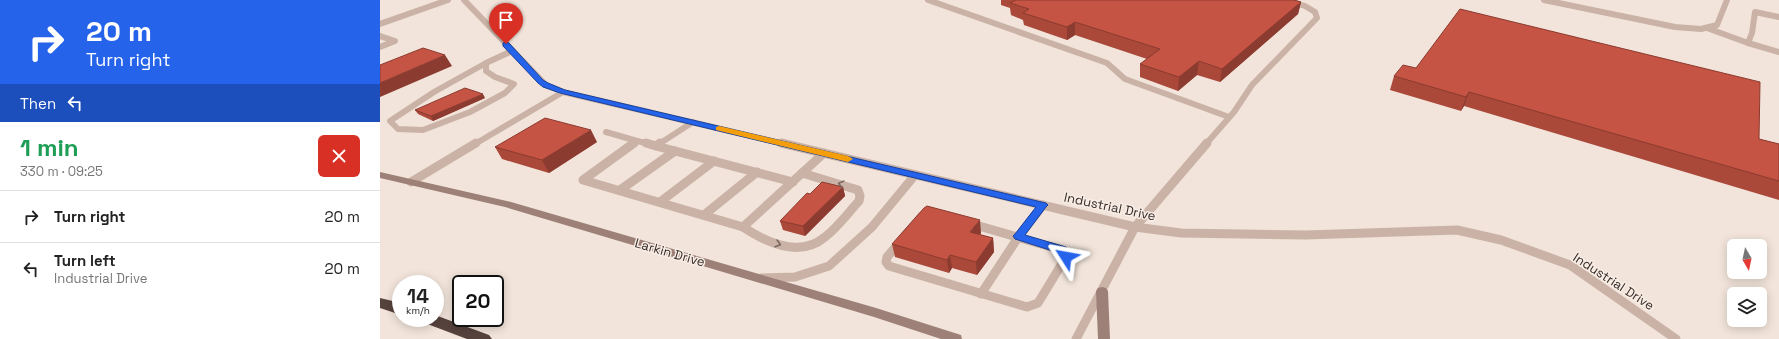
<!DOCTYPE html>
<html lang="en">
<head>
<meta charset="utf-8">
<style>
	body { margin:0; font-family:"Space Grotesk",sans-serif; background:#f2f2f2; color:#222; height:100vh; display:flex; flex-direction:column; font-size:15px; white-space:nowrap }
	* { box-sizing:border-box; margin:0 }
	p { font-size:13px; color:#767676 }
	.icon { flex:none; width:22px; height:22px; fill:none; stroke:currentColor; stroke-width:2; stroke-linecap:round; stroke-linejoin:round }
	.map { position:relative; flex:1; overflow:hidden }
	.panel { display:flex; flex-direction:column; background:#fff; width:380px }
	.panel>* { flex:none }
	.hud { background:#2563eb; color:#fff; overflow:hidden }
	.needle { width:26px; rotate:171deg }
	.tools { position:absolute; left:1347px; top:239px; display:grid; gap:8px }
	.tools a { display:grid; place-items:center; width:40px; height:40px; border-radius:6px; background:#fff; box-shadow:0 2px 10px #0003; font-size:20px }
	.speed { position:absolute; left:12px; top:275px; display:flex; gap:8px; font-size:20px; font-weight:700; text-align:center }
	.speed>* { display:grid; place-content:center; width:52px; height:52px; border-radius:50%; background:#fff; box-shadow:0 2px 10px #0003; line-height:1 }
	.speed small { font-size:10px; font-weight:400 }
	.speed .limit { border:2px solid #111; border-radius:6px; background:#fff; color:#111 }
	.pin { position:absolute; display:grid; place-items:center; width:34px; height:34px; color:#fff; margin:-41px -17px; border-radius:50% 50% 50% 0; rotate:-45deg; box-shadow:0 0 4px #0007 }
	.pin .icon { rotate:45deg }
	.me { position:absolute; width:44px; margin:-22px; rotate:304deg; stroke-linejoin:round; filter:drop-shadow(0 0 3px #0008) }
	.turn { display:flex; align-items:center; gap:14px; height:84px; padding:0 20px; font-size:18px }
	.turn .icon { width:52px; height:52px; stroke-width:2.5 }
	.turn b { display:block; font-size:28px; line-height:34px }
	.then { display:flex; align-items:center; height:38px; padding:0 20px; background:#0003; gap:8px; font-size:15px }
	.round { display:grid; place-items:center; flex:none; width:42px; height:42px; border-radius:6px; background:#f2f2f2 }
	.head { display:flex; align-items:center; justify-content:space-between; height:68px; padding:0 20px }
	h1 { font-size:24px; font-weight:700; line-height:30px; color:#1e9e55 }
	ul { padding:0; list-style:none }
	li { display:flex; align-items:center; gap:12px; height:52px; padding:0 20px; border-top:1px solid #e0e0e0 }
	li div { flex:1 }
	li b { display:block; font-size:15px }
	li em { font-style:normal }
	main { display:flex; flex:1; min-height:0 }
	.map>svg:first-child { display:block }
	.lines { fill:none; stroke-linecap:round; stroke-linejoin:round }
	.lane-far1 { stroke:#cab2a6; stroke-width:6 }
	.lane { stroke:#cab2a6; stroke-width:9 }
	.secondary { fill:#9d8178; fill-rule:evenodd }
	.highway { fill:#57433e; fill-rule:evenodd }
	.wall { fill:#aa483a }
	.shaded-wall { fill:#8b3b30 }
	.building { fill:#c65444; stroke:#8b3b30 }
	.oneway { stroke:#796760 }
	.route { fill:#2563eb; stroke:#184099 }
	.slow { fill:#f59e0b }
	.labels { text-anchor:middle; stroke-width:3; stroke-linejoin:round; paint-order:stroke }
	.street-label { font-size:13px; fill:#362a27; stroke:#f9eee6 }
</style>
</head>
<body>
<main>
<section class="panel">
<div class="hud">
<div class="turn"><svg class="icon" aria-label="right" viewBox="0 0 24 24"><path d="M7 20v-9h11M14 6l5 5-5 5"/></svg><div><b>20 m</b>Turn right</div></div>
<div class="then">Then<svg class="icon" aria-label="left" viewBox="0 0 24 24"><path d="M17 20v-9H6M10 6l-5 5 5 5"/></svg></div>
</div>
<div class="head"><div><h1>1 min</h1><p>330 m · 09:25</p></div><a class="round" style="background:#d93025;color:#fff"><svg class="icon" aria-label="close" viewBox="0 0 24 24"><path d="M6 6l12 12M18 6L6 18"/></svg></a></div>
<ul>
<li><svg class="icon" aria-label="right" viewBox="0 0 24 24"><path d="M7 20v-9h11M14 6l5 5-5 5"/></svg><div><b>Turn right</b></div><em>20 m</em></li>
<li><svg class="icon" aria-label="left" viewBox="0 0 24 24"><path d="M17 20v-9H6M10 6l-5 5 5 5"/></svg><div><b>Turn left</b><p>Industrial Drive</p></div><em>20 m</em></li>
</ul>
</section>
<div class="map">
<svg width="1399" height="339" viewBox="0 0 1399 339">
	<rect width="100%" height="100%" fill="#f2e4da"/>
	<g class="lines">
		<g class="lane-far1">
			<polyline points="84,0 166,85 183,92 405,144"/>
			<polyline points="548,0 727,63 745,79 849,117"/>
			<polyline points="1164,0 1295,27 1321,29 1337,25 1347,0"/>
			<polyline points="0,24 68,0"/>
			<polyline points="1327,28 1368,43 1399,52"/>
			<polyline points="0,36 15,41 0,47"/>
			<polyline points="1368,43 1372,33 1375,12 1399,17"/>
			<polygon points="106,63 106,71 115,77 134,84 125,93 90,112 43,130 18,129 10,121 54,92"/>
			<polyline points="106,63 132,51"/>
			<polyline points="226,132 257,141"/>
			<polyline points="95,144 183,92"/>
			<polyline points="252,144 257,141 270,144"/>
			<polyline points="279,144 313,122"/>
			<polyline points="826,144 854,112 872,85 937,18 935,12 925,6 905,0"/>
		</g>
		<g class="lane">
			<polyline points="254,143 203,180 363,227 444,153"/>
			<polyline points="266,143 276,146 280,143"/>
			<polyline points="401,143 755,227 801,233 926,235 1077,230 1121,240 1190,265 1296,339"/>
			<polyline points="276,146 413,182"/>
			<polyline points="31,182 96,143"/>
			<polyline points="240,190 295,151"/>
			<polyline points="280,202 334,161"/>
			<polygon points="548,213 554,213 682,250 686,257 658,303 647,307 509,266 506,262 507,257 542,216"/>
			<polyline points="324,215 377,172"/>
			<path d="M363 227C387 243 420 258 445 237 458 227 468 213 479 201L480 196 478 190 422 173"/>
			<polyline points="381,278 415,277 449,266 492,227 535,175"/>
			<polyline points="601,294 639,236 663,205"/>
			<polyline points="696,339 755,227 827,143"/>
		</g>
		<g class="secondary">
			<polygon points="0,172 131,202 496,308 581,335 582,339 561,339 494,317 125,207 0,178"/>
			<polygon points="722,287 726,288 728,291 730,339 718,339 716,291 718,288"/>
		</g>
		<g class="highway">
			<polygon points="0,298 21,303 21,315 0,308"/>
			<polygon points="55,315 109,335 112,339 87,339 42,322 39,318 55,318"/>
		</g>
	</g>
	<g class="wall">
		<polygon points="621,0 914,0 921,2 918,14 840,82 817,75 798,91 760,77 760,64 767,59 695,35 687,40 644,25 643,20 631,15 630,8 621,5"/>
		<polygon points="1036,68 1379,139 1399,144 1399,200 1084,106 1081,111 1010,90 1014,76"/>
		<polygon points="105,98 53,121 38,114 35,110"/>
		<polygon points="217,142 169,173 122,159 115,147"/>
		<polygon points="463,187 465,196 425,236 403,230 400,221 430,194"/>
		<polygon points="601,233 600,235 613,238 614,252 597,275 572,268 569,273 515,257 512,244"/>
	</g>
	<g class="shaded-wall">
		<polygon points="921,2 918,14 840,82 842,69"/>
		<polygon points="695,22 695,35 687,40 687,27"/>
		<polygon points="65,55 72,66 0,97 0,83"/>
		<polygon points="819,61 817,75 798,91 799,77"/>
		<polygon points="1089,92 1084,106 1081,111 1086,97"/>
		<polygon points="103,94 105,98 53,121 51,116"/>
		<polygon points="211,130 217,142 169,173 162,160"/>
		<polygon points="463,187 465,196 425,236 423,226"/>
		<polygon points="600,220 601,233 592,246 590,232"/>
		<polygon points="613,238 614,252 597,275 596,262"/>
		<polygon points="570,255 572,268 569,273 567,260"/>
	</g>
	<g class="building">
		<polygon points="636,0 914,0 921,2 842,69 819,61 799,77 760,64 780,49 695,22 687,27 643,13 649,9 630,3"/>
		<polygon points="1080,9 1380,82 1379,139 1399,144 1399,181 1089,92 1086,97 1014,76 1023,65 1036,68"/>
		<polygon points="43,48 65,55 0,83 0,65"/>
		<polygon points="85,88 103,94 51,116 35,110"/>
		<polygon points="165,118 211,130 162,160 115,147"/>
		<polygon points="442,182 463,187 423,226 400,221 427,193 430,194"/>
		<polygon points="547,206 600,220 590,232 613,238 596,262 570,255 567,260 512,244 544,208"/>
	</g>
	<defs><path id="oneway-chevron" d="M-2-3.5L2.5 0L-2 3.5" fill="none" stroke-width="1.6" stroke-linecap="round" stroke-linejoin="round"/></defs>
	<g class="oneway">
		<use href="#oneway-chevron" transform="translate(461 184) rotate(-165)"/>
		<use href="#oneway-chevron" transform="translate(398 244) rotate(17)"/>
	</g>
	<polygon class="route" points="126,42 129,43 163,80 168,83 185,90 666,203 668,205 666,207 645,235 686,247 691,253 691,257 686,260 682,259 679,253 635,239 633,236 635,234 656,207 180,93 163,87 158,83 123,46 123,43"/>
	<polygon class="slow" points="339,126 468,156 473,159 468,162 336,130 336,127"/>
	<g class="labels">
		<g class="street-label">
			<text transform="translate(730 206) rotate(12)" y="5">Industrial Drive</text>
			<text transform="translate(290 252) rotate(16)" y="5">Larkin Drive</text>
			<text transform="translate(1234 281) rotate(33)" y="5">Industrial Drive</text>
		</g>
	</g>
</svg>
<div class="tools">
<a><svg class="needle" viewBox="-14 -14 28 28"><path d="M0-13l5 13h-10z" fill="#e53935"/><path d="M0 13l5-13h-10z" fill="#767676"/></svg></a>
<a><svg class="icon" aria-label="layers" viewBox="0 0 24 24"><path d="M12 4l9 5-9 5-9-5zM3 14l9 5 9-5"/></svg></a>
</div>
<div class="speed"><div>14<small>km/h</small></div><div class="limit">20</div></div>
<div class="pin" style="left:126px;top:44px;background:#d93025"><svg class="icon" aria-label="arrive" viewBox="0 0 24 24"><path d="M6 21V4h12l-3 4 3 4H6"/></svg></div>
<svg class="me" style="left:686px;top:257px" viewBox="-20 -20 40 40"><path d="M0-17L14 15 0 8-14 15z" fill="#2563eb" stroke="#fff" stroke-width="4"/></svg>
</div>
</main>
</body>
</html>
